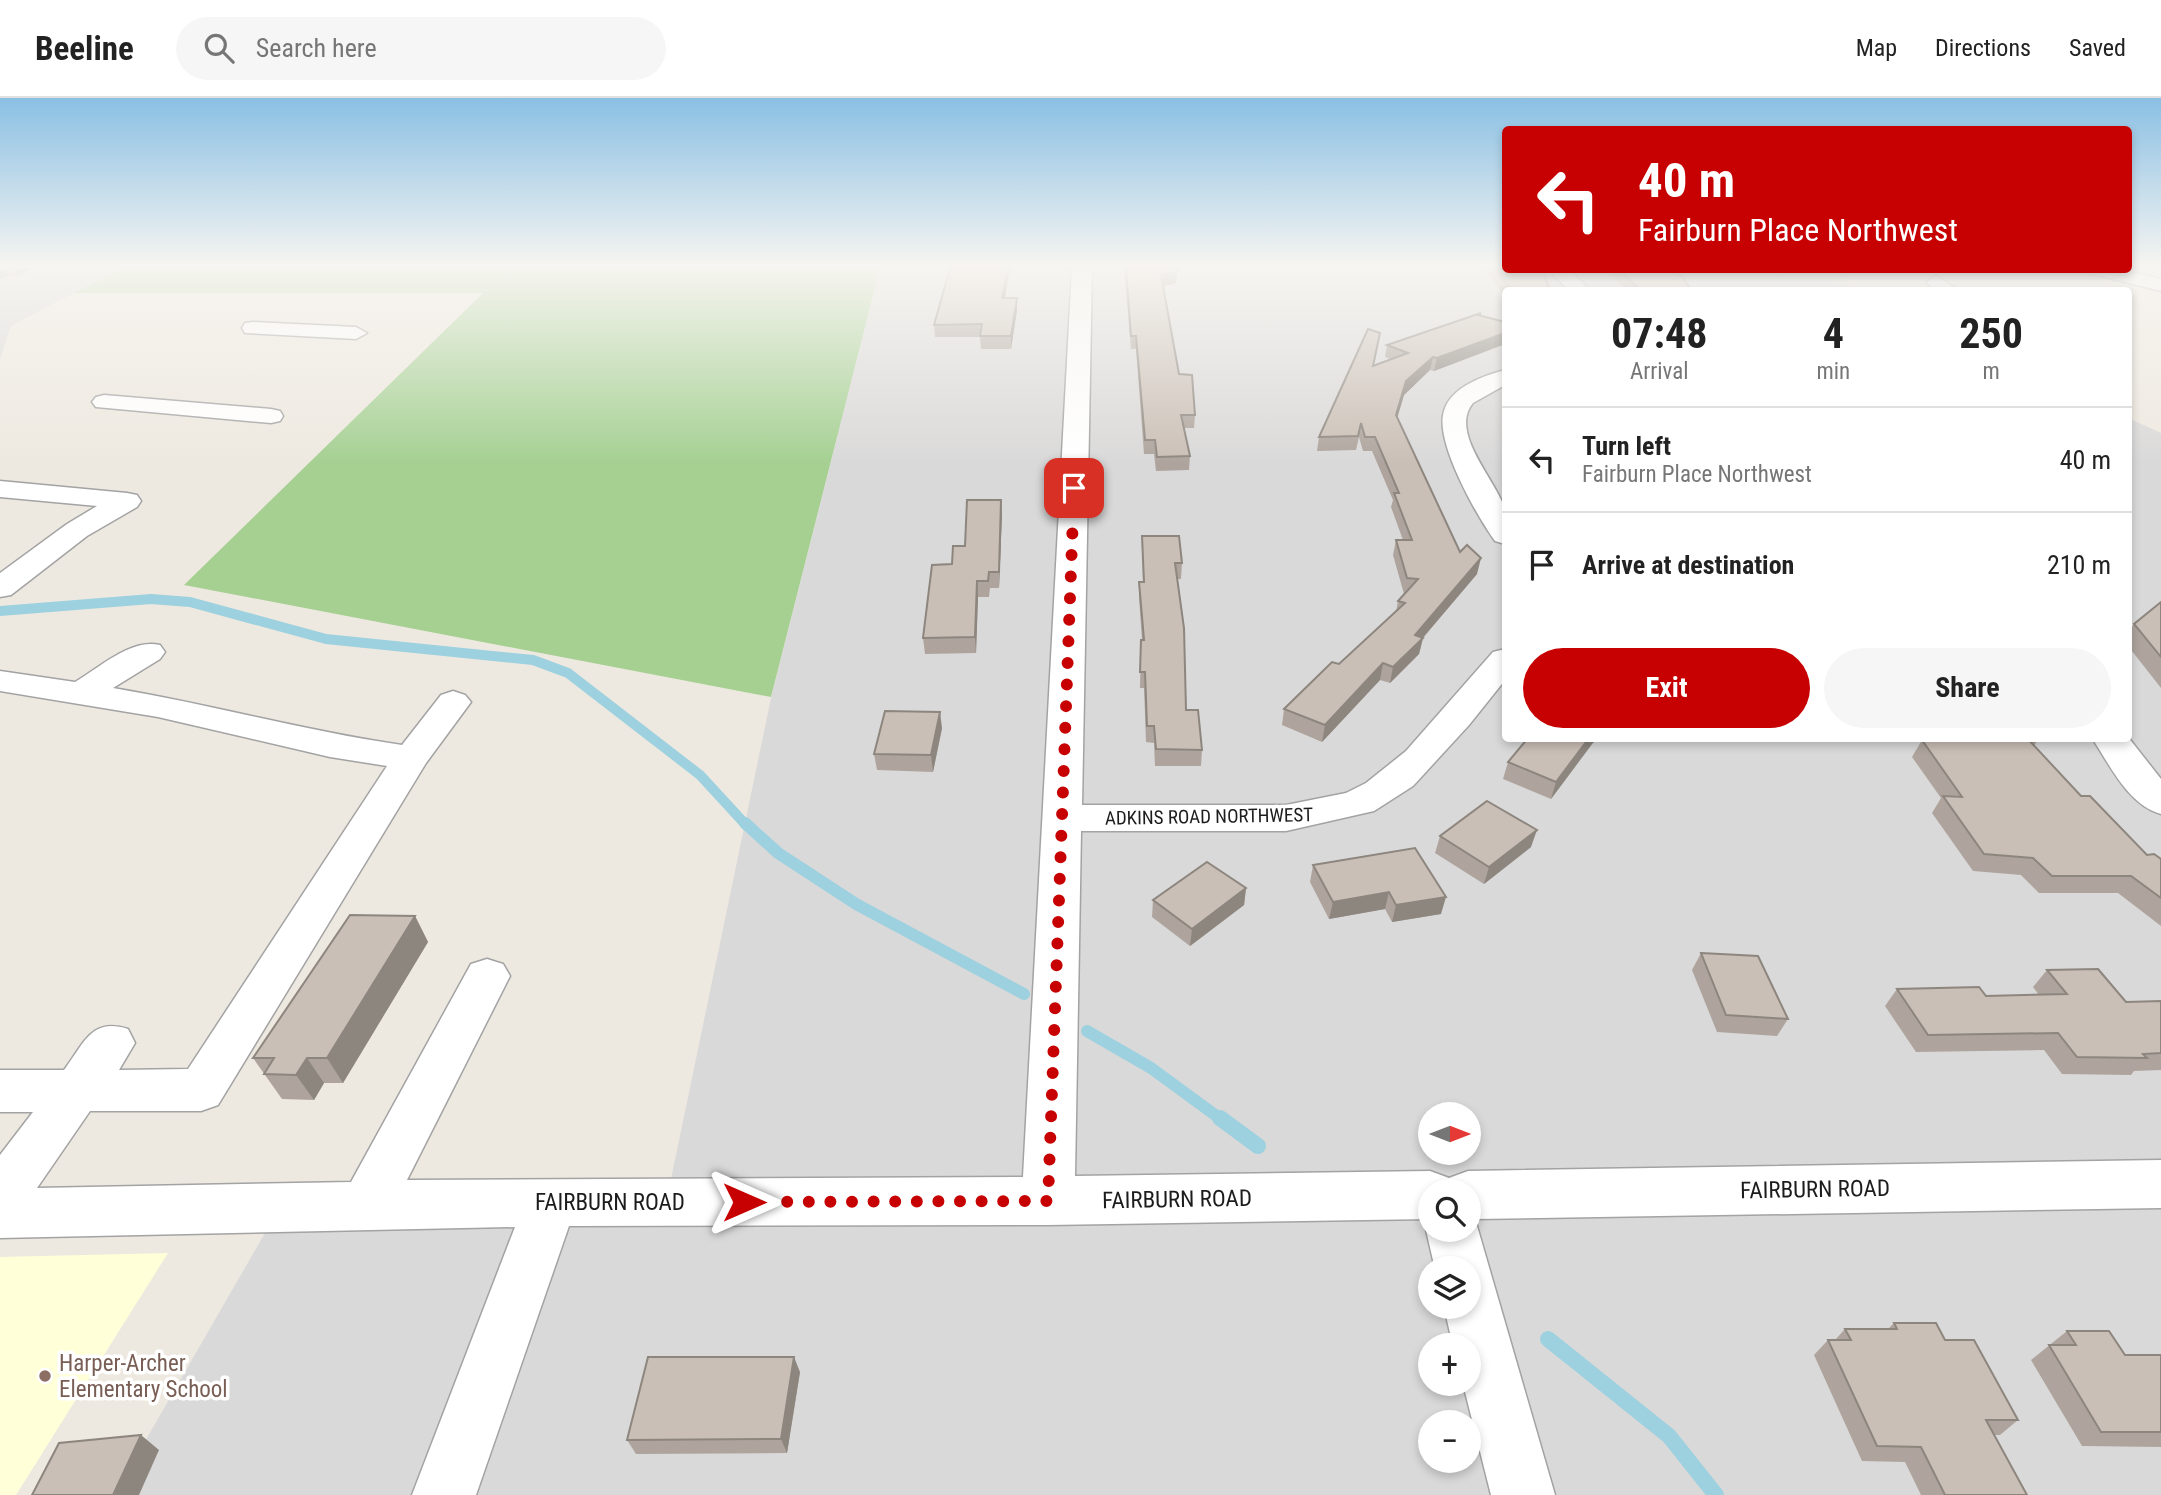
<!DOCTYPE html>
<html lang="en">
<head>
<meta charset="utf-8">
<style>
	body { margin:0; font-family:"Roboto Condensed",sans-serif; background:#f6f6f6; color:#222; height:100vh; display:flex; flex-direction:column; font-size:26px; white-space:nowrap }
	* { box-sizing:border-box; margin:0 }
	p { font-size:23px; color:#767676 }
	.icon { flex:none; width:38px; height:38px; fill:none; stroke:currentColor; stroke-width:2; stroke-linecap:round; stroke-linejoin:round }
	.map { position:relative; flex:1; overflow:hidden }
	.side { position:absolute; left:1502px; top:189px; width:630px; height:455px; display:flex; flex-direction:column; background:#fff; border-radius:7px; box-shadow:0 4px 10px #0003 }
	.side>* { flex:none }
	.guide { position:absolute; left:1502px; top:28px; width:630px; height:147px; border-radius:7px; box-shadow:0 4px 10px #0003; background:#c70001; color:#fff; overflow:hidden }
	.needle { width:46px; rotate:90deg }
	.buttons { position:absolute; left:1418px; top:1004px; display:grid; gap:14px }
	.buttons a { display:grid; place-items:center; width:63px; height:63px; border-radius:50%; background:#fff; box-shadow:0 4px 10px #0003; font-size:35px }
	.pin { position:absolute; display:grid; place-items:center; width:60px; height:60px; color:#fff; margin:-30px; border-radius:14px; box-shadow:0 4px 10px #0006 }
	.me { position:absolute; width:77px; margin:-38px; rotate:90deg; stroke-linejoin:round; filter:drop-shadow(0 0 5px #0008) }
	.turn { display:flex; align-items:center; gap:24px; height:147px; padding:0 21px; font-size:32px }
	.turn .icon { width:91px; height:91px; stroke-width:2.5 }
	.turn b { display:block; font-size:49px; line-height:60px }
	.eta { display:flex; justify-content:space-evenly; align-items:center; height:119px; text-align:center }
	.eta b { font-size:42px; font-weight:700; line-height:49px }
	.primary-button { display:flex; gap:14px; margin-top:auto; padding:14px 21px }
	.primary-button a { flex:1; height:80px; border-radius:42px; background:#c70001; color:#fff; font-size:28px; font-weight:700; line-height:80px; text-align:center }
	.primary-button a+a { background:#f6f6f6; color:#222 }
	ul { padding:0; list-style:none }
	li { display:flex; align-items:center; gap:21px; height:105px; padding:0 21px; border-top:2px solid #e0e0e0 }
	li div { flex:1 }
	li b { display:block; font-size:26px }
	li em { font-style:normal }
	header { display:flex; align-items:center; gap:42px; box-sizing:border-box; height:98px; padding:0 35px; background:#fff; border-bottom:2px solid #e0e0e0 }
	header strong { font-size:33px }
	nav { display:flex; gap:38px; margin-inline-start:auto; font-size:24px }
	.search { width:490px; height:63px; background:#f6f6f6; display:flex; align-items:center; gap:18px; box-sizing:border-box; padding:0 24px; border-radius:38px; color:#767676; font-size:26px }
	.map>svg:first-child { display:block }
	.residential { fill:#dad9d9; fill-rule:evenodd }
	.education { fill:#ffffd8 }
	.forest { fill:#a5d092 }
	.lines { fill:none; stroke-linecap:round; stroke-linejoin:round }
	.stream-far2 { stroke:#9dd1df; stroke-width:10 }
	.stream-far1 { stroke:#9dd1df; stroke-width:12 }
	.stream { stroke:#9dd1df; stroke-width:16 }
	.minor-casing { stroke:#a3a3a3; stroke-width:3 }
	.minor { fill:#fff; fill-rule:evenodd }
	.wall { fill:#aea49d }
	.shaded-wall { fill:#8d867f }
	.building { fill:#cabfb6; stroke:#8d867f; stroke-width:2 }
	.route { stroke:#c70001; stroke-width:12; stroke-dasharray:0 21.6 }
	.education-dot { fill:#8d6e63; stroke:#fff; stroke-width:2.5 }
	.labels { text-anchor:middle; stroke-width:7; stroke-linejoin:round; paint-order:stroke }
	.street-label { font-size:19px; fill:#1c1c1c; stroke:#fff }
	.near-street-label { font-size:23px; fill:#1c1c1c; stroke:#fff }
	.near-education-label { font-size:23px; fill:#785e54; stroke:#fff; text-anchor:start }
</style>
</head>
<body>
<header>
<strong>Beeline</strong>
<div class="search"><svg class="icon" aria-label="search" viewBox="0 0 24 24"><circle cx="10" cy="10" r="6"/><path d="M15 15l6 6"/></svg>Search here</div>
<nav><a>Map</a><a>Directions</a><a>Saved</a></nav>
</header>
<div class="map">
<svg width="2161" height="1397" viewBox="0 0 2161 1397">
	<rect width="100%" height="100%" fill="#eee9e0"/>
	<g class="residential">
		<polygon points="0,170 121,170 11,228 0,261"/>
		<path d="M880 170 1861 172 1836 183 1855 192H1505V640H2128V320L2161 335V1397H114L269 1128 671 1081 771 600ZM1430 1017H1468V1055H1430ZM1430 1094H1468V1132H1430ZM1430 1171H1468V1209H1430ZM1430 1248H1468V1286H1430ZM1430 1325H1468V1363H1430Z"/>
	</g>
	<polygon class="education" points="168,1155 16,1397 0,1397 0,1159"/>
	<polygon class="forest" points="121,170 880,170 771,599 184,487 483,195 74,195"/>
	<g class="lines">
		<polyline class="stream-far2" points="0,513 151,501 190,504 326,541 533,562 568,575 700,677 746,727"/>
		<g class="stream-far1">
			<polyline points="745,725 778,755 856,806 1024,896"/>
			<polyline points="1087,933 1151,970 1222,1022"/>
		</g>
		<g class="stream">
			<polyline points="1220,1020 1258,1048"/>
			<polyline points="1548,1241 1669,1338 1716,1397"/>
		</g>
		<defs>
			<g id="minor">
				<path d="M1072 170H1092L1082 707H1286L1346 695 1366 685 1406 653 1493 554 1505 551V582L1469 627 1413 688 1374 713 1286 733H1081L1075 1078 1430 1073 1449 1080 1468 1073 2161 1062V1110L1475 1121 1555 1397H1491L1463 1286H1468V1248H1453L1444 1209H1468V1171H1435L1426 1132 1430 1123V1132H1468V1094H1430V1121L1048 1127 569 1128 476 1397H412L515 1129 0 1140V1057L33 1014H0V972H64C84 946 91 919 128 931L135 945 119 972 188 971 387 668 330 659 158 619 0 593V573L75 584C99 570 131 540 160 547L165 554 160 561 113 590C210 606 304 633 402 647L441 597 453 593 465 597 471 604 426 665 218 1007 201 1013H90L37 1090 351 1084 471 866 487 861 503 866 510 878 407 1082 1023 1079Z"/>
				<polygon points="1548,172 1569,172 1590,192 1569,192"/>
				<polygon points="2090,172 2122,172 2161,181 2161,193 2093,176"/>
				<polygon points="1936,178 1958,192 1935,192 1926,184"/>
				<polygon points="253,224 356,229 367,235 356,241 245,235 242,230 245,225"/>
				<path d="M1505 272V287L1473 305C1448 335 1498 384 1505 412 1508 422 1505 436 1505 446L1495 443C1477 418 1434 343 1444 313 1451 289 1483 278 1505 272Z"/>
				<polygon points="104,297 271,311 280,313 283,318 280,323 271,325 96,309 92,304 96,299"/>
				<polygon points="0,383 127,395 137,397 141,403 137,409 87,438 11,497 0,499 0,475 67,426 97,408 0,399"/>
				<path d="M2128 639 2161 681V716C2128 707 2110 667 2092 640Z"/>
			</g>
		</defs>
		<use href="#minor" class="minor-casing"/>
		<use href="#minor" class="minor"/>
	</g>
	<g class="wall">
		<polygon points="0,170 34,170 18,178 7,178"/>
		<polygon points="1124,170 1176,170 1176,185 1163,188 1179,276 1195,317 1194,330 1184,330 1190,358 1189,372 1156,373 1154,356 1144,356 1136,251 1131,251"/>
		<polygon points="1484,170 1505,170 1550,192 1505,192 1505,199"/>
		<polygon points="1606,172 1668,172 1691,192 1626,192"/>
		<polygon points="1005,200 1017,200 1017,212 1011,251 981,251 980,239 935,239 934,227"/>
		<polygon points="1481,215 1480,218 1505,224 1505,246 1434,273 1430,272 1404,297 1397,319 1460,454 1477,476 1423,540 1419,556 1390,585 1380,582 1322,644 1282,627 1284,611 1339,566 1396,514 1398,503 1404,496 1393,457 1396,442 1403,442 1391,409 1393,402 1372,353 1363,353 1359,339 1356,352 1317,353 1319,339 1374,267 1390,261 1385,259 1387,247"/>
		<polygon points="1001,402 1002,416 999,490 990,490 989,499 978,499 976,555 925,556 923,540 965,448"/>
		<polygon points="1142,438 1182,465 1181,481 1177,481 1186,612 1202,652 1201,668 1155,668 1154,645 1146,644 1144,590 1140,590 1141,542 1142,542 1139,499 1139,484 1143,484"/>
		<polygon points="2161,504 2161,590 2128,548 2128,534 2134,526"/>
		<polygon points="942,630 933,674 877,672 874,656"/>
		<polygon points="1938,640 2039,640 2034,648 2081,698 2147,757 2161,761 2161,828 2118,795 2039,795 2021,777 1973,773 1932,715 1941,700 1912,659 1922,642 1937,643"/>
		<polygon points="1592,646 1551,701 1503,681 1508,664"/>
		<polygon points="1440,738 1531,749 1484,786 1435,755"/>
		<polygon points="1415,750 1441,816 1392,824 1385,811 1329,821 1310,784 1313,767"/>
		<polygon points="1246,790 1244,807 1190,848 1152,819 1153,802"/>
		<polygon points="415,818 428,844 343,985 324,985 314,1002 282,1001 253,960"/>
		<polygon points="1701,855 1788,921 1777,938 1717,934 1692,872"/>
		<polygon points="2047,872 2126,904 2161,903 2161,972 2134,973 2131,977 2062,976 2044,952 1916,954 1885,908 1897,891 1986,898 2039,897 2033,889"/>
		<polygon points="1894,1225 1945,1242 2018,1322 2000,1337 1994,1337 2027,1397 1921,1397 1905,1364 1862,1363 1814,1257 1828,1242 1835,1242 1845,1231 1888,1231"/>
		<polygon points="2067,1233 2125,1257 2161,1257 2161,1349 2082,1348 2031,1262"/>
		<polygon points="800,1274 787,1355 636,1356 627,1342"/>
	</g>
	<g class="shaded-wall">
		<polygon points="0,170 3,170 7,178 0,181"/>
		<polygon points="14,170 34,170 18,178"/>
		<polygon points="1008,170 1010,170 1003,212 1002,200"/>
		<polygon points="1177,173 1176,185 1160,189 1161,177"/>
		<polygon points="1017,200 1017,212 1011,251 1011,238"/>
		<polygon points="1505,235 1505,246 1434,273 1437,260"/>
		<polygon points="1433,259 1430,272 1404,297 1394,331 1396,317 1406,283"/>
		<polygon points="1001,402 1002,416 999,490 999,474"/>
		<polygon points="1481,460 1477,476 1420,543 1423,540 1419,556 1390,585 1393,569 1415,537"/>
		<polygon points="977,483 978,499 976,555 975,539"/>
		<polygon points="1383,565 1380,582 1322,644 1325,627"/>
		<polygon points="940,614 942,630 933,674 931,657"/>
		<polygon points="1589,640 1598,640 1592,646 1551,701 1556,684"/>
		<polygon points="1537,732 1531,749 1484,786 1489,769"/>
		<polygon points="1246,790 1244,807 1190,848 1192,831"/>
		<polygon points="1389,794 1385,811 1329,821 1333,804"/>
		<polygon points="1446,799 1441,816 1392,824 1396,807"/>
		<polygon points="415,818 428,844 343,985 327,960"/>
		<polygon points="307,960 324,985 314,1002 296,977"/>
		<polygon points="794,1259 800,1274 787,1355 781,1341"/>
		<polygon points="141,1337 159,1352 139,1397 113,1397"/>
	</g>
	<g class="building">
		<polygon points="950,170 1008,170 1002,200 1017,200 1011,238 980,238 982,226 934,227"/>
		<polygon points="1126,170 1176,170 1177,173 1161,177 1179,276 1192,277 1195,317 1181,317 1190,358 1157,359 1155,342 1145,342 1136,238 1131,238"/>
		<polygon points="1495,170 1542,172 1550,192 1512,192"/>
		<polygon points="1620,172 1668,172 1683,179 1691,192 1640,192"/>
		<polygon points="1481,215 1478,217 1505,224 1505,235 1437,260 1433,259 1406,283 1396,317 1460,454 1467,447 1481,460 1415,537 1423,540 1393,569 1383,565 1325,627 1284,611 1332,564 1339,566 1405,505 1398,503 1418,481 1407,480 1396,442 1412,442 1394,395 1399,395 1375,339 1365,339 1361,325 1358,338 1319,339 1368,231 1380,235 1373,268 1408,255 1387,247"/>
		<polygon points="967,402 1001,402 999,474 989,474 988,483 977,483 975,539 923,540 932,467 952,466 953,448 965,448"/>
		<polygon points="1142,438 1179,438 1182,465 1175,465 1184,530 1186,612 1198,612 1202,652 1156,651 1154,628 1147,628 1145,574 1140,574 1141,542 1144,542 1139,484 1144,484"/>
		<polygon points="2161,504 2161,559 2134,526"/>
		<polygon points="885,613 940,614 931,657 874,656"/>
		<polygon points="1528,640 1589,640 1556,684 1508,664"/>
		<polygon points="1946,640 2027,640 2081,698 2090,698 2147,757 2154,756 2161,761 2161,800 2131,778 2052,778 2033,760 1984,756 1943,698 1962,699 1922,642 1948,643"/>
		<polygon points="1487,703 1537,732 1489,769 1440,738"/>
		<polygon points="1415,750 1446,799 1396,807 1389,794 1333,804 1313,767"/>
		<polygon points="1207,764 1246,790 1192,831 1153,802"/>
		<polygon points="350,817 415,818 327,960 307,960 296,977 264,976 274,960 253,960"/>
		<polygon points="1701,855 1758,858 1788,921 1726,917"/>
		<polygon points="2098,871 2126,904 2161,903 2161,955 2143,956 2147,960 2077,959 2058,935 1928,937 1897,891 1979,889 1986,898 2067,896 2047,872"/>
		<polygon points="1894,1225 1936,1225 1945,1242 1974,1242 2018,1322 1986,1322 2027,1397 1945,1397 1921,1349 1877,1348 1828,1242 1851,1242 1845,1231 1897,1231"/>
		<polygon points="2067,1233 2109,1233 2125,1257 2161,1257 2161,1334 2101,1334 2049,1247 2076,1247"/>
		<polygon points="648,1259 794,1259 781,1341 627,1342"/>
		<polygon points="141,1337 113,1397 32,1397 59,1345"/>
	</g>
	<linearGradient id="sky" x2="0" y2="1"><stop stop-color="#8ac0e4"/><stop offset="0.46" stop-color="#f7f5f1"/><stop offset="1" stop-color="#f7f5f1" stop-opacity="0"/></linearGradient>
	<rect width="2161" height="366" fill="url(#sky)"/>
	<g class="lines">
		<polyline class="route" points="744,1104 1048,1103 1074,390"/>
	</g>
	<circle class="education-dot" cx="45" cy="1278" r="7"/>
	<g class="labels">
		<g class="street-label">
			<text transform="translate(1209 718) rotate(-1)" y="7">ADKINS ROAD NORTHWEST</text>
		</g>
		<g class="near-street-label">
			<text transform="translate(1815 1091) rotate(-1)" y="8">FAIRBURN ROAD</text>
			<text transform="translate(1177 1101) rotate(-1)" y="8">FAIRBURN ROAD</text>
			<text x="610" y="1112">FAIRBURN ROAD</text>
		</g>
		<g class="near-education-label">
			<text x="59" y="1273">Harper-Archer<tspan x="59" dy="26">Elementary School</tspan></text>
		</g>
	</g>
</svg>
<div class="buttons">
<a><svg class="needle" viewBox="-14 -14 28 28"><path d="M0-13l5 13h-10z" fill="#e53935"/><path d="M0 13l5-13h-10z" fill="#767676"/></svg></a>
<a><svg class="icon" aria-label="search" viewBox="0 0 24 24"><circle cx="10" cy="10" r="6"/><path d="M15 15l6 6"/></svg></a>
<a><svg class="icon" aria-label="layers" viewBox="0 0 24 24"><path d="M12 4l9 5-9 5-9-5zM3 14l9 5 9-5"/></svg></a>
<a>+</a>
<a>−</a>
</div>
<div class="pin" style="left:1074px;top:390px;background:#d93025"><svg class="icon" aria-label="arrive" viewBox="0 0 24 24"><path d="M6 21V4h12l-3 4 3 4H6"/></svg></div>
<svg class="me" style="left:744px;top:1104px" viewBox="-20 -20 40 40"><path d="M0-17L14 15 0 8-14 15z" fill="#c70001" stroke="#fff" stroke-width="4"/></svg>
<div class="guide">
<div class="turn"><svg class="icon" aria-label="left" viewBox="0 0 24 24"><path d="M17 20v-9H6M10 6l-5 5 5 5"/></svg><div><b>40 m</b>Fairburn Place Northwest</div></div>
</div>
<section class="side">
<div class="eta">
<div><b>07:48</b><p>Arrival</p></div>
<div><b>4</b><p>min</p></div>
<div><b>250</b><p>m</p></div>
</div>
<ul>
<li><svg class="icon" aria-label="left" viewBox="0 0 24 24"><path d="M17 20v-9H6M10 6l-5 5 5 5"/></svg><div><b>Turn left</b><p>Fairburn Place Northwest</p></div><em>40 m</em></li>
<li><svg class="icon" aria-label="arrive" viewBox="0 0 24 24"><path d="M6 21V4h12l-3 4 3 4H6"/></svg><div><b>Arrive at destination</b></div><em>210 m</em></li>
</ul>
<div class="primary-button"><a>Exit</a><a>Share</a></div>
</section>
</div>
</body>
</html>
